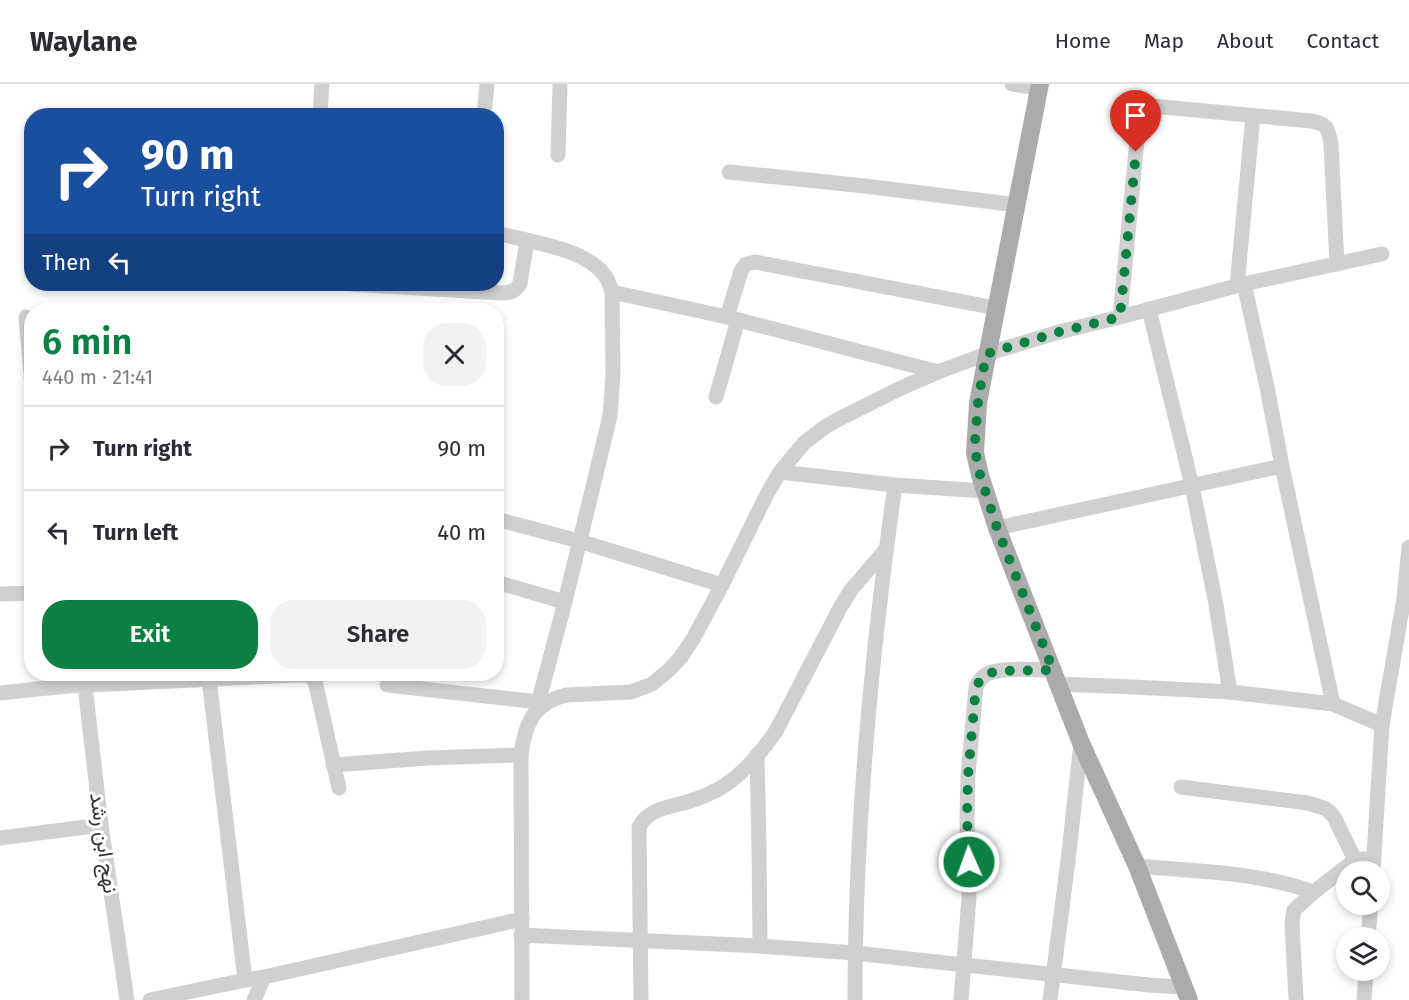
<!DOCTYPE html>
<html lang="en">
<head>
<meta charset="utf-8">
<style>
	body { margin:0; font-family:"Fira Sans",Vazirmatn,sans-serif; background:#f2f2f3; color:#2b2b33; height:100vh; display:flex; flex-direction:column; font-size:22px; white-space:nowrap }
	* { box-sizing:border-box; margin:0 }
	p { font-size:20px; color:#7c7c81 }
	.icon { flex:none; width:33px; height:33px; fill:none; stroke:currentColor; stroke-width:2; stroke-linecap:round; stroke-linejoin:round }
	.map { position:relative; flex:1; overflow:hidden }
	.sheet { position:absolute; left:24px; top:219px; width:480px; height:378px; display:flex; flex-direction:column; background:#fff; border-radius:24px; box-shadow:0 3px 9px #0003 }
	.sheet>* { flex:none }
	.hud { position:absolute; left:24px; top:24px; width:480px; height:183px; border-radius:24px; box-shadow:0 3px 9px #0003; background:#1a4fa0; color:#fff; overflow:hidden }
	.buttons { position:absolute; left:1336px; top:777px; display:grid; gap:12px }
	.buttons a { display:grid; place-items:center; width:54px; height:54px; border-radius:50%; background:#fff; box-shadow:0 3px 9px #0003; font-size:30px }
	.pin { position:absolute; display:grid; place-items:center; width:51px; height:51px; color:#fff; margin:-62px -26px; border-radius:50% 50% 50% 0; rotate:-45deg; box-shadow:0 0 6px #0007 }
	.pin .icon { rotate:45deg }
	.me { position:absolute; width:66px; margin:-33px; rotate:358deg; stroke-linejoin:round; filter:drop-shadow(0 0 4px #0008) }
	.turn { display:flex; align-items:center; gap:21px; height:126px; padding:0 18px; font-size:27px }
	.turn .icon { width:78px; height:78px; stroke-width:2.5 }
	.turn b { display:block; font-size:42px; line-height:51px }
	.then { display:flex; align-items:center; height:57px; padding:0 18px; background:#0003; gap:12px; font-size:22px }
	.round { display:grid; place-items:center; flex:none; width:63px; height:63px; border-radius:24px; background:#f2f2f3 }
	.head { display:flex; align-items:center; justify-content:space-between; height:102px; padding:0 18px }
	h1 { font-size:36px; font-weight:600; line-height:45px; color:#0b8043 }
	.button { display:flex; gap:12px; margin-top:auto; padding:12px 18px }
	.button a { flex:1; height:69px; border-radius:24px; background:#0b8043; color:#fff; font-size:24px; font-weight:600; line-height:69px; text-align:center }
	.button a+a { background:#f2f2f3; color:#2b2b33 }
	ul { padding:0; list-style:none }
	li { display:flex; align-items:center; gap:18px; height:84px; padding:0 18px; border-top:2px solid #e1e1e2 }
	li div { flex:1 }
	li b { display:block; font-size:22px }
	li em { font-style:normal }
	header { display:flex; align-items:center; gap:36px; box-sizing:border-box; height:84px; padding:0 30px; background:#fff; border-bottom:2px solid #e1e1e2 }
	header strong { font-size:28px }
	nav { display:flex; gap:33px; margin-inline-start:auto; font-size:21px }
	.map>svg:first-child { display:block }
	.lines { fill:none; stroke-linecap:round; stroke-linejoin:round }
	.minor { stroke:#d0d0d0; stroke-width:15 }
	.major { stroke:#ababab; stroke-width:18 }
	.route { stroke:#0b8043; stroke-width:10; stroke-dasharray:0 18 }
	.labels { text-anchor:middle; stroke-width:6; stroke-linejoin:round; paint-order:stroke }
	.street-label { font-size:21px; fill:#333; stroke:#fff }
</style>
</head>
<body>
<header>
<strong>Waylane</strong>
<nav><a>Home</a><a>Map</a><a>About</a><a>Contact</a></nav>
</header>
<div class="map">
<svg width="1409" height="916" viewBox="0 0 1409 916">
	<rect width="100%" height="100%" fill="#fff"/>
	<g class="lines">
		<g class="minor">
			<polyline points="1012,0 1039,4"/>
			<polyline points="485,22 487,0"/>
			<polyline points="320,32 322,0"/>
			<polyline points="558,71 560,0"/>
			<polyline points="729,88 865,102 1017,121"/>
			<path d="M496 149C527 157 581 164 602 188 607 193 610 201 612 208L613 292 610 332 565 518 536 627"/>
			<path d="M351 200 501 209C509 209 516 208 520 199L527 157"/>
			<polyline points="1244,200 1267,303 1282,382 1333,620"/>
			<polyline points="1237,202 1253,32"/>
			<polyline points="612,208 727,233 938,288"/>
			<polyline points="1149,225 1192,402 1215,515 1230,608"/>
			<polyline points="26,233 32,302"/>
			<polyline points="727,233 741,187 746,180 755,178 996,224"/>
			<path d="M1120 233 1139 35 1144 27 1152 22 1311 37C1328 40 1328 44 1331 60L1337 180"/>
			<polyline points="716,313 738,236"/>
			<polyline points="780,388 895,401 984,407"/>
			<polyline points="496,435 579,457 722,501"/>
			<path d="M997 444C1092 424 1187 402 1282 382"/>
			<polyline points="496,498 565,518"/>
			<polyline points="0,510 32,509"/>
			<polyline points="209,595 245,896"/>
			<polyline points="1058,600 1134,603 1230,608 1333,620 1382,641"/>
			<polyline points="387,601 539,618"/>
			<polyline points="85,602 101,741 127,916"/>
			<polyline points="0,609 67,602 296,591 309,591 315,597 339,704"/>
			<polyline points="757,671 759,764 760,862"/>
			<polyline points="333,681 428,674 521,671"/>
			<polyline points="1181,703 1308,719 1324,724 1330,728 1334,733 1355,776"/>
			<polyline points="0,754 101,741"/>
			<path d="M1137 782C1196 787 1257 788 1314 808"/>
			<polyline points="1373,788 1382,641 1404,514 1409,463"/>
			<polyline points="521,851 760,862 855,869 1149,901 1183,903"/>
			<polyline points="1368,854 1371,820"/>
			<polyline points="150,916 245,896 264,893 522,835"/>
			<polyline points="254,916 264,893"/>
			<path d="M522 916 521 671C525 639 534 619 566 611L631 608 652 600 669 586 681 573 693 555 722 501 767 410 780 388 804 359 825 343 839 335 901 304 938 288 986 270 1059 248 1120 233 1244 200 1382 170"/>
			<path d="M641 916 639 743C649 722 677 723 696 715 703 713 710 709 717 706 741 693 761 669 776 647L840 524 851 506 886 465"/>
			<path d="M855 916C855 744 871 571 895 401"/>
			<path d="M961 916 969 814 967 734 968 691 976 603C979 596 982 592 989 589 1004 583 1036 586 1053 586"/>
			<polyline points="1050,916 1068,777 1081,659"/>
			<polyline points="1296,916 1292,839 1294,826 1314,808 1355,776 1365,775"/>
			<polyline points="1364,916 1366,886"/>
		</g>
		<polyline class="major" points="1040,0 978,319 975,369 980,391 997,444 1081,659 1137,782 1189,916"/>
	</g>
	<g class="lines">
		<polyline class="route" points="969,778 967,734 968,692 975,613 979,597 986,590 998,587 1053,586 997,444 977,381 975,357 978,319 986,270 1059,248 1120,233 1136,68"/>
	</g>
	<g class="labels">
		<g class="street-label">
			<text transform="translate(104 759) rotate(82)" y="7">نهج ابن رشد</text>
		</g>
	</g>
</svg>
<div class="buttons">
<a><svg class="icon" aria-label="search" viewBox="0 0 24 24"><circle cx="10" cy="10" r="6"/><path d="M15 15l6 6"/></svg></a>
<a><svg class="icon" aria-label="layers" viewBox="0 0 24 24"><path d="M12 4l9 5-9 5-9-5zM3 14l9 5 9-5"/></svg></a>
</div>
<div class="pin" style="left:1136px;top:68px;background:#d93025"><svg class="icon" aria-label="arrive" viewBox="0 0 24 24"><path d="M6 21V4h12l-3 4 3 4H6"/></svg></div>
<svg class="me" style="left:969px;top:778px" viewBox="-20 -20 40 40"><circle r="17" fill="#0b8043" stroke="#fff" stroke-width="3"/><path d="M0-11L8 9 0 5-8 9z" fill="#fff"/></svg>
<div class="hud">
<div class="turn"><svg class="icon" aria-label="right" viewBox="0 0 24 24"><path d="M7 20v-9h11M14 6l5 5-5 5"/></svg><div><b>90 m</b>Turn right</div></div>
<div class="then">Then<svg class="icon" aria-label="left" viewBox="0 0 24 24"><path d="M17 20v-9H6M10 6l-5 5 5 5"/></svg></div>
</div>
<section class="sheet">
<div class="head"><div><h1>6 min</h1><p>440 m · 21:41</p></div><a class="round"><svg class="icon" aria-label="close" viewBox="0 0 24 24"><path d="M6 6l12 12M18 6L6 18"/></svg></a></div>
<ul>
<li><svg class="icon" aria-label="right" viewBox="0 0 24 24"><path d="M7 20v-9h11M14 6l5 5-5 5"/></svg><div><b>Turn right</b></div><em>90 m</em></li>
<li><svg class="icon" aria-label="left" viewBox="0 0 24 24"><path d="M17 20v-9H6M10 6l-5 5 5 5"/></svg><div><b>Turn left</b></div><em>40 m</em></li>
</ul>
<div class="button"><a>Exit</a><a>Share</a></div>
</section>
</div>
</body>
</html>
